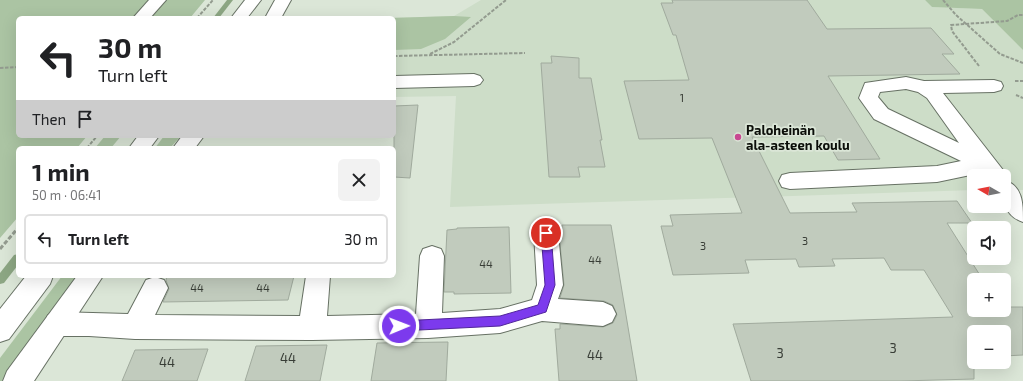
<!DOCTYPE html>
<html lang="en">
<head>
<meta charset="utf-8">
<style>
	body { margin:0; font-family:"Exo 2",sans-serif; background:#f2f2f2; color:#202124; height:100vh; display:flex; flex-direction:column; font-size:15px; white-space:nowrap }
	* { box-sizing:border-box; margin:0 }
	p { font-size:13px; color:#757577 }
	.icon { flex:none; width:22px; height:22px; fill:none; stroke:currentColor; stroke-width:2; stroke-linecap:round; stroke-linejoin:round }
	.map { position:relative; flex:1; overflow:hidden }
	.sheet { position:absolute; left:16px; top:146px; width:380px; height:132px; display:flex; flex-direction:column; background:#fff; border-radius:6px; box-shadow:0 4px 16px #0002 }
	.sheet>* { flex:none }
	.guide { position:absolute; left:16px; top:16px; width:380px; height:122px; border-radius:6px; box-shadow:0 4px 16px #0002; background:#fff; color:#202124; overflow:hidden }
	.needle { width:26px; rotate:279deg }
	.controls { position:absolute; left:967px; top:169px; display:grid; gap:8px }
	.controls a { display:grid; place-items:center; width:44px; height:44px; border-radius:6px; background:#fff; box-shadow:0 4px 16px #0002; font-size:20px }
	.pin { position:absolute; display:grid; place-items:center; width:34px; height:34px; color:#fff; margin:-17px; border:2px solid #fff; border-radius:50%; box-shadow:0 1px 4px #0007 }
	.me { position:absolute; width:44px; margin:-22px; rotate:89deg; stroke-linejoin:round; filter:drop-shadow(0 0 3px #0008) }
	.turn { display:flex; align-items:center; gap:14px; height:84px; padding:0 16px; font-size:18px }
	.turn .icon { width:52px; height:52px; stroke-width:2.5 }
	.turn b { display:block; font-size:28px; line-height:34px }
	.then { display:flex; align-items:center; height:38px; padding:0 16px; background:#0003; gap:8px; font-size:15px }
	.round { display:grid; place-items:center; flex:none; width:42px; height:42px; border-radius:6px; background:#f2f2f2 }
	.summary { display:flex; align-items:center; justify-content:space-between; height:68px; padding:0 16px }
	h1 { font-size:24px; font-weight:700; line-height:30px }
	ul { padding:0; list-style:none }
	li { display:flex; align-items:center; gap:12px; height:50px; margin:0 8px 6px; padding:0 8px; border:2px solid #e0e0e0; border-radius:6px }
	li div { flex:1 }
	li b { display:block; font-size:15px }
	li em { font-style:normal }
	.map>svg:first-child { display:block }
	.built { fill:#cdddc8 }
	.green { fill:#abc4a3 }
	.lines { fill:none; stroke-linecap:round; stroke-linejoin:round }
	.stream { fill:#8ca683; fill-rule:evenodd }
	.building { fill:#c1cbbd; stroke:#a0aa9d }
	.minor-casing { stroke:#677164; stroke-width:2 }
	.major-casing { stroke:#677164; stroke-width:2 }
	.path-far1 { stroke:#939b8f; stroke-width:2; stroke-dasharray:3.5 1.5; stroke-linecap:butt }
	.path { stroke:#939b8f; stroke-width:3; stroke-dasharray:4.5 2; stroke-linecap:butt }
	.minor { fill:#fff; fill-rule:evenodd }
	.major { fill:#fff; fill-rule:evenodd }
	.route { fill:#7c3aed; stroke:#51269a }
	.poi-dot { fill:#c84892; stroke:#dbe6d7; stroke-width:1.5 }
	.labels { text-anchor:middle; stroke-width:3.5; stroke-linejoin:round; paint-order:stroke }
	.number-label { font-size:11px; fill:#383d36 }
	.poi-label { font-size:13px; font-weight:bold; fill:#0b0e09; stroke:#dbe6d7; text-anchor:start }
	.near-number-label { font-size:13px; fill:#383d36 }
</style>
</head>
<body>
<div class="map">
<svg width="1023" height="381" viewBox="0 0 1023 381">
	<rect width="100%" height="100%" fill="#dbe6d7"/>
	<polygon class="built" points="481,0 925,0 932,7 982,9 1023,50 1023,190 1004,190 1004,176 974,176 974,190 450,207 456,96 394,97 394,18 389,18 454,16"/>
	<g class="green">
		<polygon points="0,0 205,0 190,18 18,18 18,136 87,136 77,148 18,148 18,217 0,238"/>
		<polygon points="925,0 1023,0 1023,50 982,9 932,7"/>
		<polygon points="454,16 471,17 445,39 421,49 394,50 394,18 389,18"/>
		<polygon points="105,136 121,136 111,148 95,148"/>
		<polygon points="164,136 181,136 170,148 155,148"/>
		<polygon points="62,276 78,276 2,381 0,381 0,358"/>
	</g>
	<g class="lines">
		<g class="stream">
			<polygon points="227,0 233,0 219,18 213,18"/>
			<polygon points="18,254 18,265 4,283 0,284 0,273 14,255"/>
		</g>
	</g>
	<g class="building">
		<polygon points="672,0 807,0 827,29 931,28 954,54 942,54 960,74 828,76 880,159 838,160 824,136 752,137 790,213 857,212 852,203 957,201 972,223 947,223 983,280 974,280 974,310 1004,310 1004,307 1023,307 1023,355 1004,356 1004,332 974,332 974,362 1000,362 1003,366 974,367 974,379 900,381 751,381 733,324 953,317 924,270 891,270 884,258 832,259 835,266 799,267 796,259 745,260 749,273 673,275 661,226 673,226 670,215 742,213 712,138 639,139 624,81 689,80 676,35 673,35 661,3 673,3"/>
		<polygon points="551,56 579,58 579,78 591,78 602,140 600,140 605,167 578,167 580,177 549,177 541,63 552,63"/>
		<polygon points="418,105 410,178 394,177 394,106"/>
		<polygon points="562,225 611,225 637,381 559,381 555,329 560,329 560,324 603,327 613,323 617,315 613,305 604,301 560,298 564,285 559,233 556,227 562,227"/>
		<polygon points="509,227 511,293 454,294 454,292 444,292 447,230 457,229 457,228"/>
		<polygon points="167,276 294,276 288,300 163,302 169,289 166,280"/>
		<polygon points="448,342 446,381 371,381 377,343"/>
		<polygon points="327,345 320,381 245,381 256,346"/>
		<polygon points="208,349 197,381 122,381 135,350"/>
	</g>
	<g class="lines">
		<defs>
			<g id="minor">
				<polygon points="149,0 166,0 150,18 133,18"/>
				<polygon points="245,0 261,0 247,18 231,18"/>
				<polygon points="474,74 480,76 483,80 480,84 474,86 394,88 394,76"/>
				<path d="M906 77 924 81 994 80 1001 82 1003 86 1001 90 994 92 943 93 1003 170 1006 176 1004 179V176H983L980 173 937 182 790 189 782 187 779 181 782 175 790 173 937 166 961 161 874 119 859 98 865 83ZM906 89 918 92 927 98 959 143 888 109 878 97 880 92Z"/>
				<polygon points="138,136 159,136 150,148 129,148"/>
				<path d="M1004 180C1023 186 1023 203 1023 222 1002 215 1004 198 1004 180Z"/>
				<polygon points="546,224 554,226 558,233 563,285 558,299 603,302 612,306 616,314 612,322 603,326 542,321 500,333 428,338 312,340 135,339 89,336 57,336 48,333 44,324 48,315 57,312 128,314 146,280 155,277 164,280 168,288 155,315 300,316 306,276 330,276 327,316 416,314 420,256 423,249 432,246 441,249 444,256 442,313 500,309 532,300 537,285 534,233 538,226"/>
				<polygon points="26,276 53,276 50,284 9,339 0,342 0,309"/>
			</g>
			<g id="major">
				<polygon points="275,0 291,0 281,18 265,18"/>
				<polygon points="182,136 204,136 195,148 173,148"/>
				<polygon points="77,276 103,276 34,381 3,381 7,371"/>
			</g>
		</defs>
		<use href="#minor" class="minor-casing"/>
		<use href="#major" class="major-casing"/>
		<g class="path-far1">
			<polyline points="943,0 956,15 1000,54 1023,63"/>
			<polyline points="197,18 213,0"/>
			<polyline points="430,54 454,42 506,0"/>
			<polyline points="394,56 525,53"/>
			<polyline points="979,66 952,31 951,25 1007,21 1018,15 1023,15"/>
			<polyline points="0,68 18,67"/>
			<polyline points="1015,81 1023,81"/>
			<polyline points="1016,95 1023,98"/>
			<polyline points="87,148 97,136"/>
		</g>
		<polyline class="path" points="0,249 18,228"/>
		<use href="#minor" class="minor"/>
		<use href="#major" class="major"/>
	</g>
	<polygon class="route" points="546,230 549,231 551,233 555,285 546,312 500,326 399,331 395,330 393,326 395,323 399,321 500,316 538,305 545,285 541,233 542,231"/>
	<circle class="poi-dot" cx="738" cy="137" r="4"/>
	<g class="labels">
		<g class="number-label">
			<text x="682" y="102">1</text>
			<text x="805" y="245">3</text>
			<text x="703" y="250">3</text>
			<text x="595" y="264">44</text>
			<text x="486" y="268">44</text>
			<text x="197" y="292">44</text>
			<text x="263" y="292">44</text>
		</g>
		<g class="poi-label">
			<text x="746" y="135">Paloheinän<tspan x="746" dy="15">ala-asteen koulu</tspan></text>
		</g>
		<g class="near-number-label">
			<text x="893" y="353">3</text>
			<text x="780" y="358">3</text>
			<text x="595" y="360">44</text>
			<text x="288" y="363">44</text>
			<text x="167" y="367">44</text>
		</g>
	</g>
</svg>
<div class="controls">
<a><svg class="needle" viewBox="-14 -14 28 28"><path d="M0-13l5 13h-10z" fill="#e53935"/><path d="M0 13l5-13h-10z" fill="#757577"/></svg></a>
<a><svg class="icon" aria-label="sound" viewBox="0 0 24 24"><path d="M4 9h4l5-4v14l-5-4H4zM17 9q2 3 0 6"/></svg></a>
<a>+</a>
<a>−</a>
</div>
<div class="pin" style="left:546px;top:233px;background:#d93025"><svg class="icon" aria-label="arrive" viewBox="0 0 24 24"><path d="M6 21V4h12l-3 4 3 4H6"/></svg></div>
<svg class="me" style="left:399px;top:326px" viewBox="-20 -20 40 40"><circle r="17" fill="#7c3aed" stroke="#fff" stroke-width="3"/><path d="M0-11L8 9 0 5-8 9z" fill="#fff"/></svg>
<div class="guide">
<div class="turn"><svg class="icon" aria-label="left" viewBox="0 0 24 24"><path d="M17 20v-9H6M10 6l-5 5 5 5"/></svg><div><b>30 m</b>Turn left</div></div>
<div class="then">Then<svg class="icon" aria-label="arrive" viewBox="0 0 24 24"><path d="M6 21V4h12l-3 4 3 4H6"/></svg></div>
</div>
<section class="sheet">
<div class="summary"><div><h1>1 min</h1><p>50 m · 06:41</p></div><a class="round"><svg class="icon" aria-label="close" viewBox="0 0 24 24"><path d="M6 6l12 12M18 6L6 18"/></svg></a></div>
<ul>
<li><svg class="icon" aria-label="left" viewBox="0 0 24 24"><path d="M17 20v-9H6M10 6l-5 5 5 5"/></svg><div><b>Turn left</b></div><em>30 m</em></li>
</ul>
</section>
</div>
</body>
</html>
